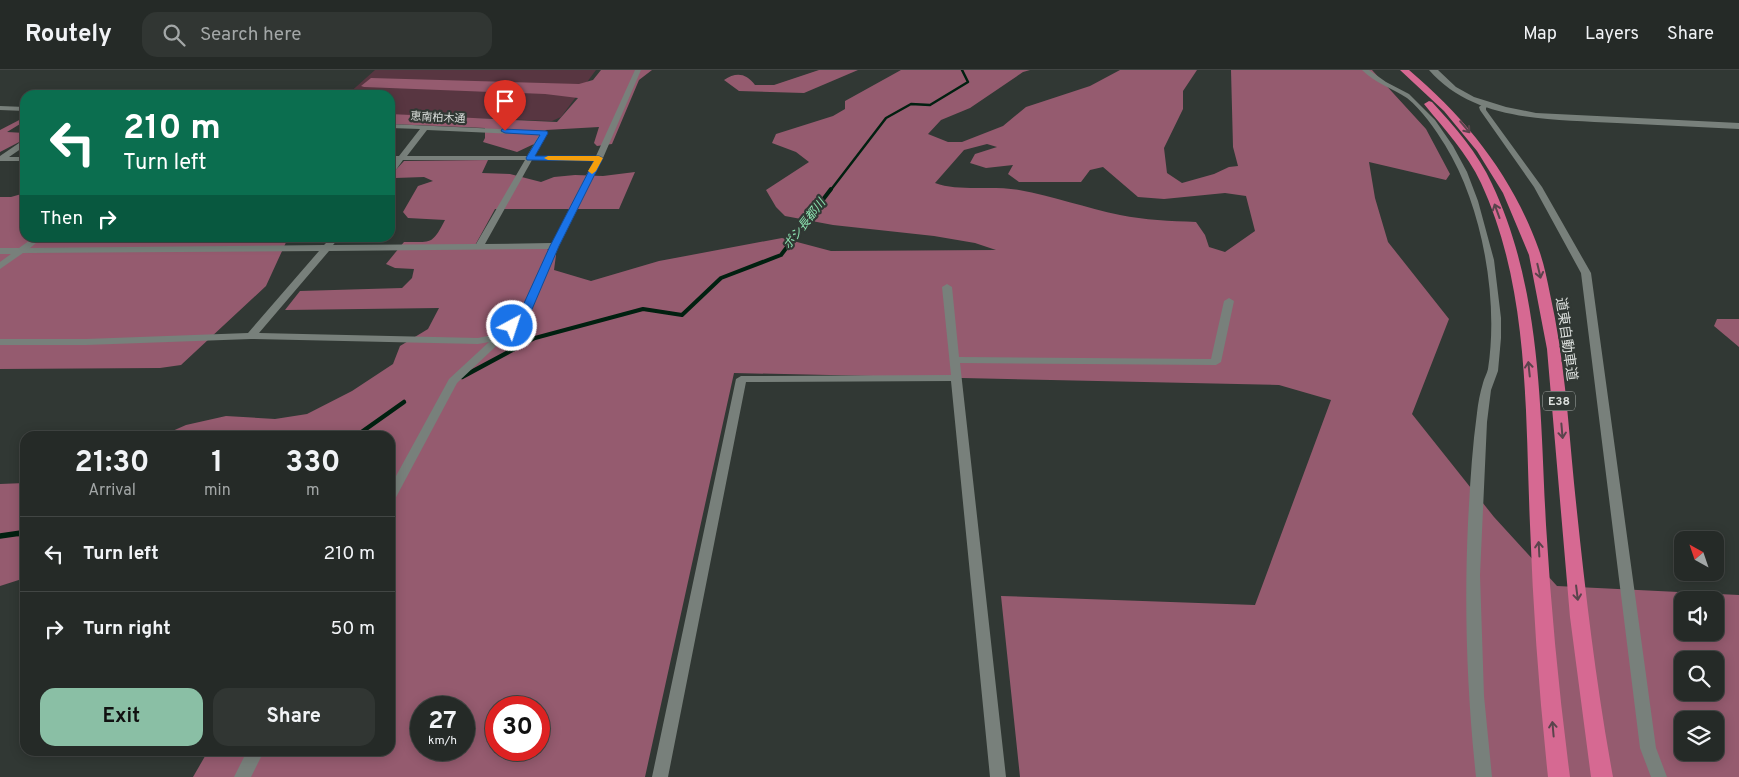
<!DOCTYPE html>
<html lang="en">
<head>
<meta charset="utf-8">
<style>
	body { margin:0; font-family:Overpass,"Noto Sans JP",sans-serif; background:#313633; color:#f1f3f6; height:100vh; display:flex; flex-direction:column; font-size:19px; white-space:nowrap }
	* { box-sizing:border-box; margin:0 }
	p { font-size:16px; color:#a3a7a7 }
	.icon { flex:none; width:28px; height:28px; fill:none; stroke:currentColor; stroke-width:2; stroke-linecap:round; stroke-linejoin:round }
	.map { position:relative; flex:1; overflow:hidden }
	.sheet { position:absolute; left:20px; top:361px; width:375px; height:325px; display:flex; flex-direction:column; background:#252a27; border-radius:15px; box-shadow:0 2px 12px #0003,0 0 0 1px #424644 }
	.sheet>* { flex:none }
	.guide { position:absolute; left:20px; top:20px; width:375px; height:152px; border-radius:15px; box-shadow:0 2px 12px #0003,0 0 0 1px #424644; background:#0b6e4f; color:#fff; overflow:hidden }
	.needle { width:32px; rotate:320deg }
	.fabs { position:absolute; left:1674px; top:461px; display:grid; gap:10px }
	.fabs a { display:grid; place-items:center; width:50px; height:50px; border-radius:10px; background:#252a27; box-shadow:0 2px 12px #0003,0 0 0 1px #424644; font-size:25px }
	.speed { position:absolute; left:410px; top:626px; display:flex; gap:10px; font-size:25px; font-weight:700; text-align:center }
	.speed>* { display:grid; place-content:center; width:65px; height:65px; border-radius:50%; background:#252a27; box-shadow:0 2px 12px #0003,0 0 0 1px #424644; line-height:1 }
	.speed small { font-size:12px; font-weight:400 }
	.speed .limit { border:8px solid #d22; background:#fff; color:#111 }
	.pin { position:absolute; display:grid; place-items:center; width:42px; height:42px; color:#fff; margin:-51px -21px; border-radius:50% 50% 50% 0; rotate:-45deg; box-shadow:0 0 5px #0007 }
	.pin .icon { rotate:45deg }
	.me { position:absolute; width:55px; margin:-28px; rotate:40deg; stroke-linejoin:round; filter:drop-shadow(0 0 4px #0008) }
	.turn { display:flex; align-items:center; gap:18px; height:105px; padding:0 20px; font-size:22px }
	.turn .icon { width:65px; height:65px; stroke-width:2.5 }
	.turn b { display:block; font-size:35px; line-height:42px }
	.then { display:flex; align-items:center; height:48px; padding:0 20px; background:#0003; gap:10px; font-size:19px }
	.eta { display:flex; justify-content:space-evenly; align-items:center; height:85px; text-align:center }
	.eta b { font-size:30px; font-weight:700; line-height:35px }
	.cta { display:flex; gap:10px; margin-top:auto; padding:10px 20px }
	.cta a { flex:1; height:58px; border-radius:15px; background:#8abfa5; color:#111; font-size:20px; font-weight:700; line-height:58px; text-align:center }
	.cta a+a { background:#313633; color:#f1f3f6 }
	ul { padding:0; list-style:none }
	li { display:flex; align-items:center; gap:15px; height:75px; padding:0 20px; border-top:1px solid #424644 }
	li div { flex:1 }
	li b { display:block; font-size:19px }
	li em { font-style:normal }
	header { display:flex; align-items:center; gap:30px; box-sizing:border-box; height:70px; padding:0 25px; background:#252a27; border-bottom:1px solid #424644 }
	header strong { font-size:24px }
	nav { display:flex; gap:28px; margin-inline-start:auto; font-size:18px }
	.search { width:350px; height:45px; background:#313633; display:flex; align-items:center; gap:12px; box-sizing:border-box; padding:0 18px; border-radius:15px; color:#a3a7a7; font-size:19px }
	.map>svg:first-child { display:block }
	.green { fill:#583641 }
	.forest { fill:#955b6f; fill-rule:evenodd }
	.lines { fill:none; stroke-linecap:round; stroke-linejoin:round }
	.stream-far3 { stroke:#012010; stroke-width:2.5 }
	.stream-far2 { stroke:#012010; stroke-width:4 }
	.stream-far1 { stroke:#012010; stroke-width:4.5 }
	.stream { stroke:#012010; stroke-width:5.5 }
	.minor { fill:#78807b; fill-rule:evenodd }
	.tertiary { fill:#78807b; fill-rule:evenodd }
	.motorway { fill:#d66992; fill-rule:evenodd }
	.oneway { stroke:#5a444c }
	.route { fill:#1a73e8; stroke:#114b97 }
	.slow { fill:#f59e0b }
	.labels { text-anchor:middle; stroke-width:4.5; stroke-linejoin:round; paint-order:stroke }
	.far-street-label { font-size:11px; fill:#dbdfdc; stroke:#313834 }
	.far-water-label { font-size:12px; font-style:italic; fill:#8ce3b1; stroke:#313834 }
	.shield { fill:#313834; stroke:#a8adaa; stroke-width:1 }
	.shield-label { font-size:12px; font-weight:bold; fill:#dbdfdc }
	.street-label { font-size:14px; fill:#dbdfdc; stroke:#313834 }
</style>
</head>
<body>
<header>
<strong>Routely</strong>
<div class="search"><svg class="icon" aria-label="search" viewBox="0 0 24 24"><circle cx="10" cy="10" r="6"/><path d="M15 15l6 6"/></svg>Search here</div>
<nav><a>Map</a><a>Layers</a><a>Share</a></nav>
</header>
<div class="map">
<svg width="1739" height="707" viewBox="0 0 1739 707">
	<rect width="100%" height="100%" fill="#313834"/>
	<polygon class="green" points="375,0 596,0 561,47 552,51 390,45 390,25 347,25"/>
	<g class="forest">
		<polygon points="601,0 652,0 639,10 612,74 597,76 594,73 599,57 546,60 534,74 517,82 483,72 485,68 485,58 390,54 390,44 557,52 578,28 545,24 364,17 361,16 371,8 579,14 593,10"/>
		<path d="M819 0H858L804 23 739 21 724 10C736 2 746 3 755 15H774Z"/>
		<path d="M901 0H1030L1023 2 970 38 941 50 928 64 948 72H962L1003 56 1026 37 1090 16 1120 0H1197L1183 21V39L1164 78 1167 103 1182 113 1214 104 1229 97 1238 96 1233 77 1231 0H1372L1426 59 1450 104 1446 110 1369 92 1375 128 1388 172 1449 249 1412 344 1494 447 1557 516 1739 525V707H1020L1001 526 1255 535 1331 330 1279 315 734 303 645 707H193L208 681H390V366H161L186 355 226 346 275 349 307 344 352 321 393 294 400 276 428 259 439 238 285 240 300 221 402 218 412 208 414 199 395 198 386 194 404 172C432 172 432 175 445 150L408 148 403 142 418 116 433 111 424 107 395 108 392 104 404 91 488 90 482 103 510 104 541 112 554 107 575 105 603 106 635 102 619 139H495L473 179H547L556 185 554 200 591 211 659 191 782 168 831 181 996 180 975 173 934 166 833 155 785 146 776 137 766 120 809 92 796 82 772 73 776 64 833 46 845 39V31ZM987 74 997 77 975 84 970 93 986 98 1013 95 1008 104 1019 112H1081L1090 100 1103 97 1138 127 1164 129 1225 123 1246 126 1255 161 1225 182 1209 177 1205 165 1196 152C1170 151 1145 150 1120 145 1086 138 1053 126 1019 120 992 115 959 122 935 113L964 80ZM1682 530H1715V562H1682ZM1682 590H1715V622H1682ZM421 638H464V680H421ZM496 638H539V680H496ZM1682 650H1715V682H1682Z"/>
		<polygon points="25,47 25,51 7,62 25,63 25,69 0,82 0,60"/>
		<polygon points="25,123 25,168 288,168 266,216 181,295 160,298 0,299 0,127 11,127"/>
		<polygon points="1717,249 1739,249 1739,277 1714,256"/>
		<polygon points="25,413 25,508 0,516 0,414"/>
	</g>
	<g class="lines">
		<polyline class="stream-far3" points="830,121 886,48 911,34 930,35 968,12 962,0"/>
		<polyline class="stream-far2" points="527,272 535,268 643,239 682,245 721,208 781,185 831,119"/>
		<g class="stream-far1">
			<polyline points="462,307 529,271"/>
			<polyline points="356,366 404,332"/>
			<polyline points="18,464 25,462"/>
		</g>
		<polyline class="stream" points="0,466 21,463"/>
		<g class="minor">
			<path d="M635 0H641L603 88 559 176 530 244 457 313 394 431 390 432V417L449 309 489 272 478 274 251 269 86 275H0V269H86L248 263 319 181 23 183 0 199V192L11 184H0V178H19L33 168H42L30 178 324 175 331 168H339L333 175 476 174 525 90H403L393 104H390V97L395 90H390V86H399L420 59 390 58V54L544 61 548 63 535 86H596ZM427 60 539 65 527 86H407ZM532 90H594L552 173 485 174ZM549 179 521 243 497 264 478 268 259 263 329 181Z"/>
			<path d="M1362 0H1369L1386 12 1409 24 1435 50 1453 76 1467 102 1478 131 1494 190 1501 248V268L1498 301 1491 320 1487 352 1480 505 1484 626 1492 707H1476C1467 622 1464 538 1468 453 1470 416 1472 379 1477 343 1478 333 1480 323 1483 313 1484 308 1487 304 1488 299 1499 229 1482 135 1445 75 1435 59 1422 40 1407 28 1392 18 1375 13 1362 0Z"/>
			<polygon points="1484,33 1489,34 1486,38 1486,40 1542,117 1591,203 1656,678 1667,707 1651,707 1640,678 1581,203 1534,117 1480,40 1479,37"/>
			<polygon points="0,36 25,37 25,41 0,40"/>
			<polygon points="22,71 25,71 25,76 9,87 25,87 25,91 0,91 0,86"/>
			<polygon points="947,214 952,217 959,287 1211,289 1224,231 1229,228 1234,231 1221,292 1216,295 960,293 1006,707 990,707 951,311 746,312 668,707 652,707 736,309 741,306 951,305 942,217"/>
			<polygon points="247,681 264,681 251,707 234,707"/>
		</g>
		<path class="tertiary" d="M1429 0H1438L1456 17 1474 27 1506 37 1536 43 1739 53V59C1698 57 1658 55 1617 53 1553 49 1475 53 1429 0Z"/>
		<g class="motorway">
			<path d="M1400 0H1409C1467 49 1513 107 1539 180 1544 194 1547 209 1550 224 1564 286 1568 349 1574 413 1584 511 1595 609 1613 707H1591L1570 547 1547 279 1529 185 1503 123 1477 81 1444 41Z"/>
			<path d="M1429 31 1432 32C1455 57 1478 83 1492 114 1542 220 1540 341 1546 455 1551 539 1559 623 1570 707H1548C1539 623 1533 539 1530 455 1525 342 1530 219 1481 113 1467 83 1445 60 1424 34Z"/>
		</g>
	</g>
	<defs><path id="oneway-shaft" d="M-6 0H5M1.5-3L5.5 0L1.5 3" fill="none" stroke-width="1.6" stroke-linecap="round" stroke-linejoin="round" transform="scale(1.25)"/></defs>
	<g class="oneway">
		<use href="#oneway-shaft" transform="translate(1465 57) rotate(50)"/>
		<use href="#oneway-shaft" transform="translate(1497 141) rotate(-110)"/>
		<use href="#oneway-shaft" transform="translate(1539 201) rotate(77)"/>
		<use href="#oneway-shaft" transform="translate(1529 299) rotate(-96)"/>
		<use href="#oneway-shaft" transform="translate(1562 361) rotate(85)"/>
		<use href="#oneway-shaft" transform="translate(1539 479) rotate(-93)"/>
		<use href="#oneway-shaft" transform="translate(1577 523) rotate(83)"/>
		<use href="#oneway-shaft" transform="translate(1553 659) rotate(-95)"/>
	</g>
	<polygon class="route" points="502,59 547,61 548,63 535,86 599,86 603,88 559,176 530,244 516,258 512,258 507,256 520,242 550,176 594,91 527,90 526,88 540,65 505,63 501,61"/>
	<polygon class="slow" points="599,86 603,88 596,101 592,104 588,101 594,91 548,90 544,88 548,86"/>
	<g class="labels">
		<g class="far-street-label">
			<text transform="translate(438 47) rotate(3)" y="4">恵南柏木通</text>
		</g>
		<g class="far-water-label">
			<text transform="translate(804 154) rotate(-52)" y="4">ポシ長都川</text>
		</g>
		<rect class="shield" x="1543" y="321.5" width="32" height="19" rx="4"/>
		<g class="shield-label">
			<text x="1559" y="335">E38</text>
		</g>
		<g class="street-label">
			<text transform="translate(1567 269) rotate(82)" y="5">道東自動車道</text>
		</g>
	</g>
</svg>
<div class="fabs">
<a><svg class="needle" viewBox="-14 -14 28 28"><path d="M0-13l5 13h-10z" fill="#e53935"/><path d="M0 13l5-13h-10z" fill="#a3a7a7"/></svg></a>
<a><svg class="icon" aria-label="sound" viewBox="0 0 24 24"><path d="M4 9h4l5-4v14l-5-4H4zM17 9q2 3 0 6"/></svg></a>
<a><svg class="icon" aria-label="search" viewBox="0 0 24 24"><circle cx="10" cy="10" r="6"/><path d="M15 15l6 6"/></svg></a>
<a><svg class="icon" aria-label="layers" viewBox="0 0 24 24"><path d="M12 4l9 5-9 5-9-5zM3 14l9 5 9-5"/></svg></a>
</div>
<div class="speed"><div>27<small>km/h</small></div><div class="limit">30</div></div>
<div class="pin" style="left:505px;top:61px;background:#d93025"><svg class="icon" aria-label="arrive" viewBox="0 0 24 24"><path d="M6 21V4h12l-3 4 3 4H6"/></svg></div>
<svg class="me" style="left:512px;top:256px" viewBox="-20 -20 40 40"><circle r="17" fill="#1a73e8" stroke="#fff" stroke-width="3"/><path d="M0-11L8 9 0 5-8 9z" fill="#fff"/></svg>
<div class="guide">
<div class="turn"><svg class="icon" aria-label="left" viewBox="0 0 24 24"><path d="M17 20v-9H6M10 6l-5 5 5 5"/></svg><div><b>210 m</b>Turn left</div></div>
<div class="then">Then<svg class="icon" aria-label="right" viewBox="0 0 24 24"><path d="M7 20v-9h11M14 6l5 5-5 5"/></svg></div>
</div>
<section class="sheet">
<div class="eta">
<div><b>21:30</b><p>Arrival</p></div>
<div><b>1</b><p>min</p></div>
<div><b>330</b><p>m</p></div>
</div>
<ul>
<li><svg class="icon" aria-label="left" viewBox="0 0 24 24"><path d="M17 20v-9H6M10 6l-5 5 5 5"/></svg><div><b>Turn left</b></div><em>210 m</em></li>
<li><svg class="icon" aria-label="right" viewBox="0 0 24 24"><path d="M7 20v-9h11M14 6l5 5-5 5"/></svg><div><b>Turn right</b></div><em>50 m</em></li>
</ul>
<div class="cta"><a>Exit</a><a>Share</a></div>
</section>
</div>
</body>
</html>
